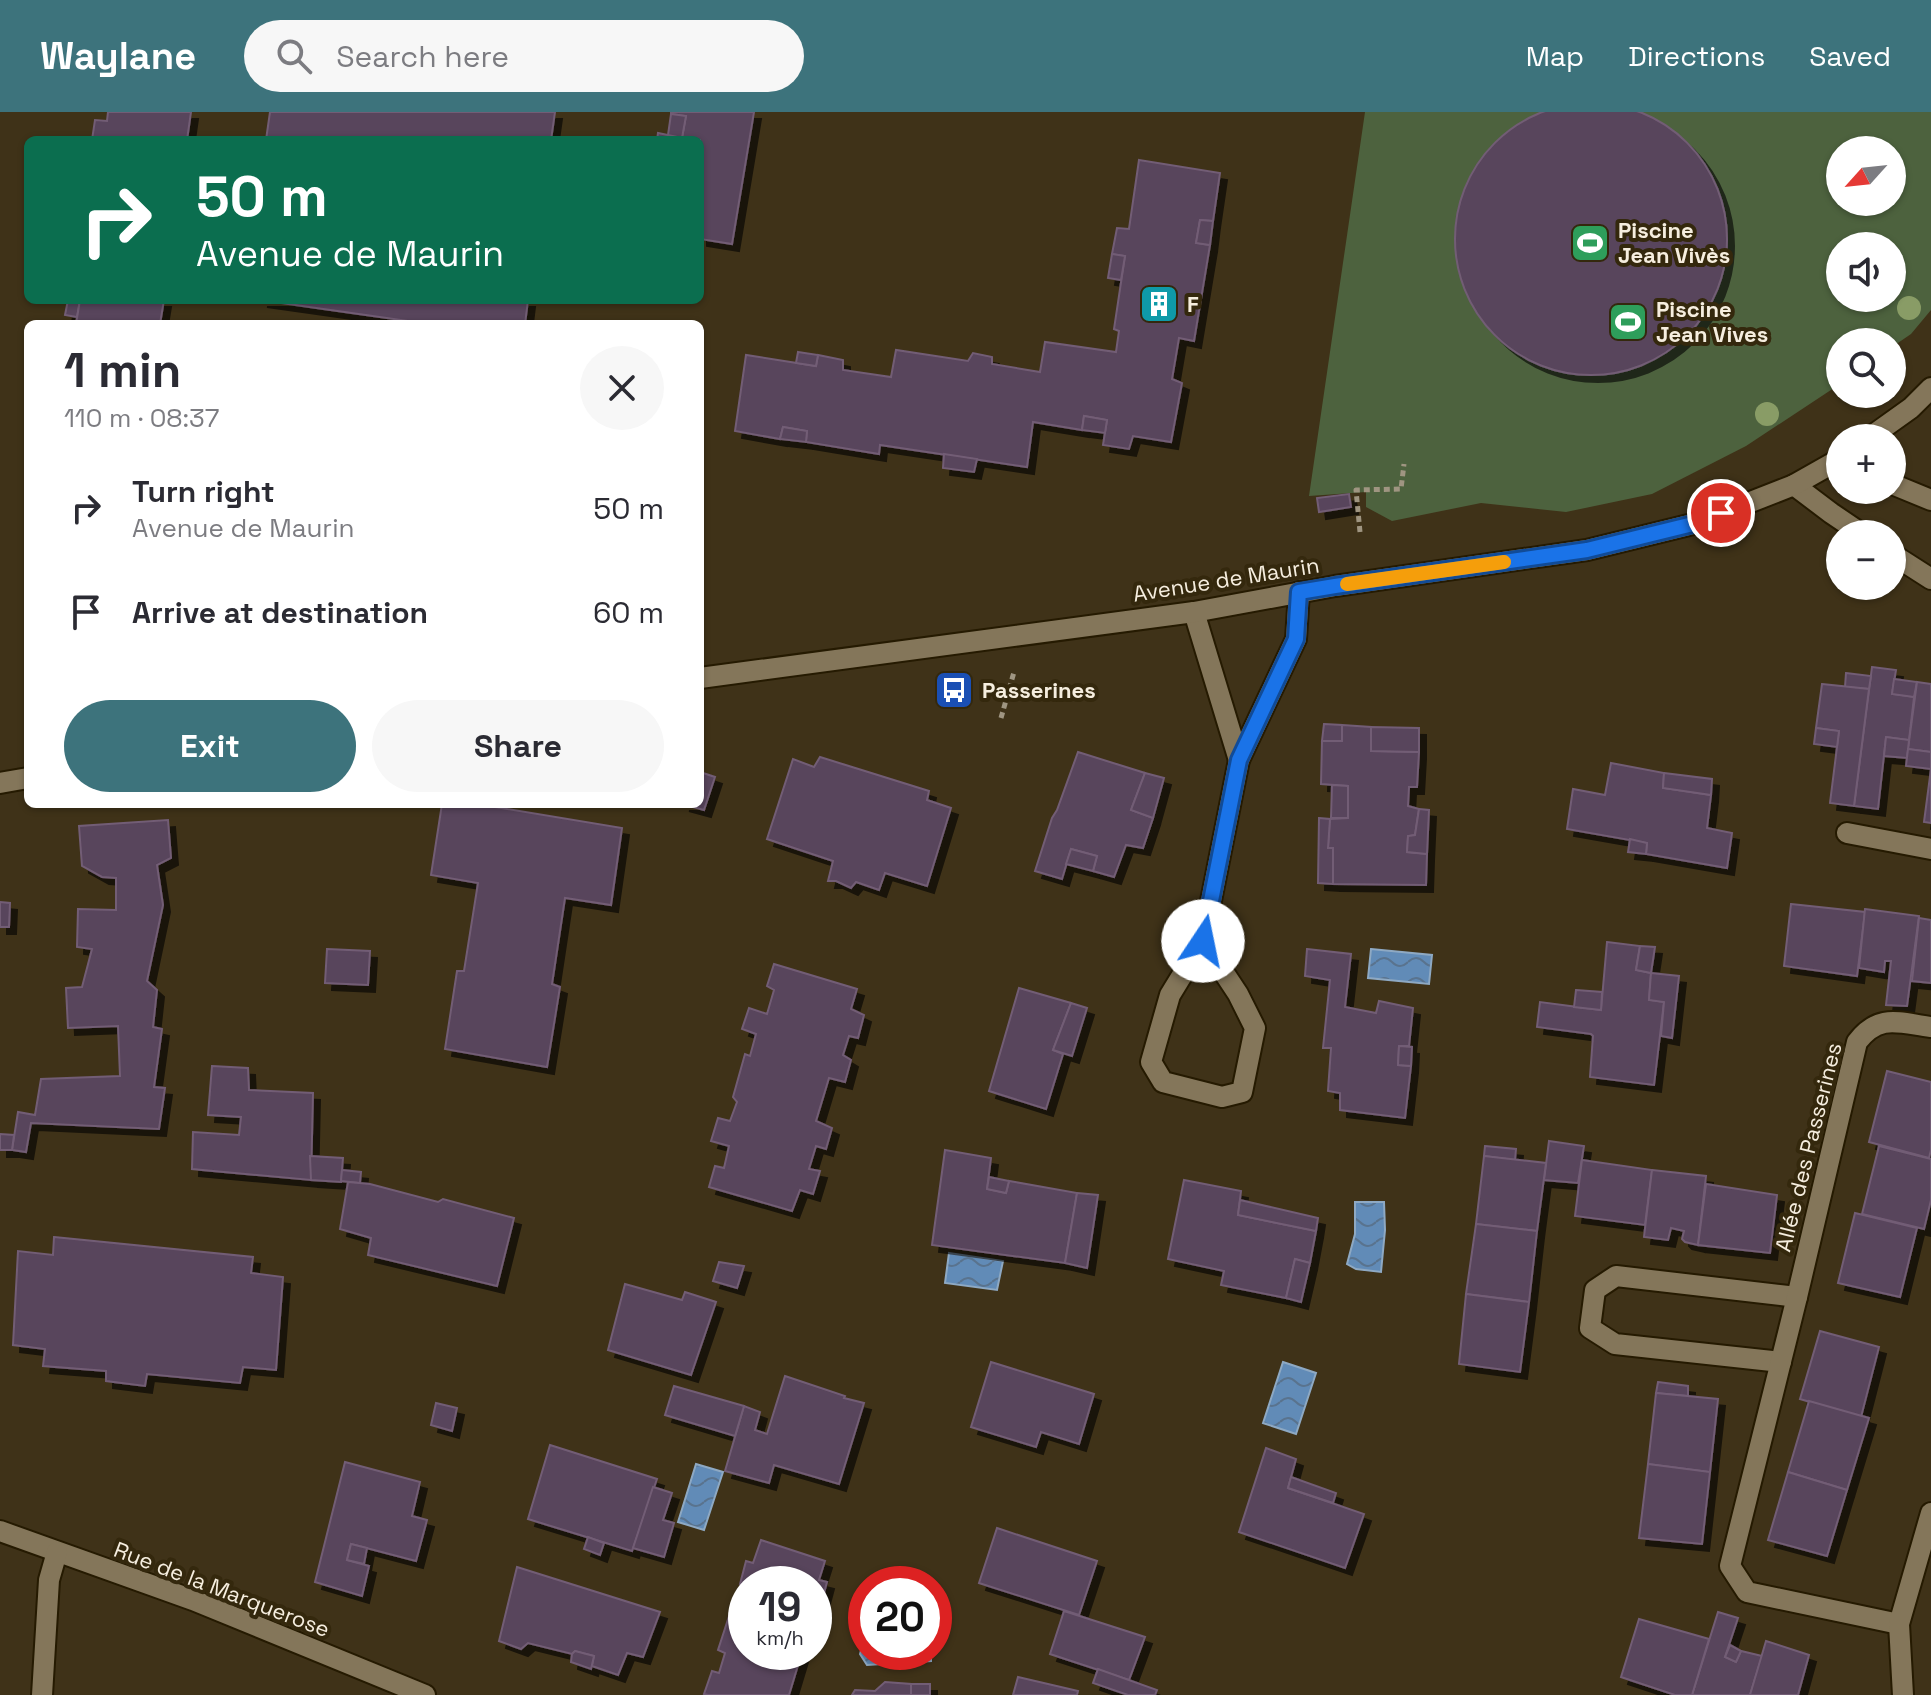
<!DOCTYPE html>
<html lang="en">
<head>
<meta charset="utf-8">
<style>
	body { margin:0; font-family:"Space Grotesk",sans-serif; background:#f7f7f7; color:#2b2b33; height:100vh; display:flex; flex-direction:column; font-size:30px; white-space:nowrap }
	* { box-sizing:border-box; margin:0 }
	p { font-size:26px; color:#7c7c81 }
	.icon { flex:none; width:44px; height:44px; fill:none; stroke:currentColor; stroke-width:2; stroke-linecap:round; stroke-linejoin:round }
	.map { position:relative; flex:1; overflow:hidden }
	.details { position:absolute; left:24px; top:208px; width:680px; height:488px; display:flex; flex-direction:column; background:#fff; border-radius:12px; box-shadow:0 2px 6px #0004 }
	.details>* { flex:none }
	.banner { position:absolute; left:24px; top:24px; width:680px; height:168px; border-radius:12px; box-shadow:0 2px 6px #0004; background:#0b6e4f; color:#fff; overflow:hidden }
	.needle { width:52px; rotate:243deg }
	.fabs { position:absolute; left:1826px; top:24px; display:grid; gap:16px }
	.fabs a { display:grid; place-items:center; width:80px; height:80px; border-radius:50%; background:#fff; box-shadow:0 2px 6px #0004; font-size:40px }
	.speed { position:absolute; left:728px; top:1454px; display:flex; gap:16px; font-size:40px; font-weight:700; text-align:center }
	.speed>* { display:grid; place-content:center; width:104px; height:104px; border-radius:50%; background:#fff; box-shadow:0 2px 6px #0004; line-height:1 }
	.speed small { font-size:20px; font-weight:400 }
	.speed .limit { border:12px solid #d22; background:#fff; color:#111 }
	.pin { position:absolute; display:grid; place-items:center; width:68px; height:68px; color:#fff; margin:-34px; border:4px solid #fff; border-radius:50%; box-shadow:0 2px 8px #0007 }
	.me { position:absolute; width:88px; margin:-44px; rotate:11deg; stroke-linejoin:round; filter:drop-shadow(0 0 6px #0008) }
	.turn { display:flex; align-items:center; gap:28px; height:168px; padding:0 40px; font-size:36px }
	.turn .icon { width:104px; height:104px; stroke-width:2.5 }
	.turn b { display:block; font-size:56px; line-height:68px }
	.round { display:grid; place-items:center; flex:none; width:84px; height:84px; border-radius:42px; background:#f7f7f7 }
	.head { display:flex; align-items:center; justify-content:space-between; height:136px; padding:0 40px }
	h1 { font-size:48px; font-weight:600; line-height:60px }
	.action { display:flex; gap:16px; margin-top:auto; padding:16px 40px }
	.action a { flex:1; height:92px; border-radius:48px; background:#3d737c; color:#fff; font-size:32px; font-weight:600; line-height:92px; text-align:center }
	.action a+a { background:#f7f7f7; color:#2b2b33 }
	ul { padding:0; list-style:none }
	li { display:flex; align-items:center; gap:24px; height:104px; padding:0 40px }
	li div { flex:1 }
	li b { display:block; font-size:30px }
	li em { font-style:normal }
	header { display:flex; align-items:center; gap:48px; box-sizing:border-box; height:112px; padding:0 40px; background:#3d737c; color:#fff }
	header strong { font-size:38px }
	nav { display:flex; gap:44px; margin-inline-start:auto; font-size:28px }
	.search { width:560px; height:72px; background:#f7f7f7; display:flex; align-items:center; gap:20px; box-sizing:border-box; padding:0 28px; border-radius:44px; color:#7c7c81; font-size:30px }
	.map>svg:first-child { display:block }
	.garden { fill:#4d623e; fill-rule:evenodd }
	.water { fill:url(#water-waves); stroke:#8ea9c3; stroke-width:2 }
	.building { fill:#58445b; stroke:#725d75; stroke-width:2; filter:url(#shadow) }
	.lines { fill:none; stroke-linecap:round; stroke-linejoin:round }
	.minor-casing { stroke:#251a01; stroke-width:24 }
	.path { stroke:#9f9581; stroke-width:5; stroke-dasharray:6 4; stroke-linecap:butt }
	.minor { stroke:#84765a; stroke-width:20 }
	.tree { fill:#899c66 }
	.route-casing { stroke:#114b97; stroke-width:20 }
	.route { stroke:#1a73e8; stroke-width:14 }
	.slow { stroke:#f59e0b; stroke-width:14 }
	.labels { text-anchor:middle; stroke-width:8; stroke-linejoin:round; paint-order:stroke }
	.poi-label { font-size:22px; font-weight:bold; fill:#f6eedf; stroke:#34280d; text-anchor:start }
	.street-label { font-size:22px; fill:#f6eedf; stroke:#34280d }
</style>
</head>
<body>
<header>
<strong>Waylane</strong>
<div class="search"><svg class="icon" aria-label="search" viewBox="0 0 24 24"><circle cx="10" cy="10" r="6"/><path d="M15 15l6 6"/></svg>Search here</div>
<nav><a>Map</a><a>Directions</a><a>Saved</a></nav>
</header>
<div class="map">
<svg width="1931" height="1583" viewBox="0 0 1931 1583">
	<defs>
		<pattern id="water-waves" width="16" height="10" patternUnits="userSpaceOnUse" patternTransform="scale(2)"><rect width="16" height="10" fill="#618bb7"/><path d="M0 5q4-4 8 0t8 0" fill="none" stroke="#59738e"/></pattern>
		<filter id="shadow"><feDropShadow dx="7" dy="7" stdDeviation="0" flood-color="#0009"/></filter>
	</defs>
	<rect width="100%" height="100%" fill="#3f3218"/>
	<path class="garden" d="M1365 0H1931V198L1911 222 1892 235V230H1840V272L1746 334 1652 382 1566 400 1481 391 1392 409 1366 395V380L1309 384ZM1840 38H1892V90H1840ZM1892 134V186H1840V134Z"/>
	<g class="water">
		<polygon points="1371,837 1432,843 1429,872 1368,866"/>
		<polygon points="1355,1090 1384,1090 1385,1118 1381,1160 1356,1157 1347,1152 1355,1122"/>
		<polygon points="949,1141 1003,1149 997,1178 945,1171"/>
		<polygon points="1283,1250 1316,1261 1296,1322 1263,1311"/>
		<polygon points="696,1352 723,1360 704,1418 678,1410"/>
		<polygon points="866,1519 866,1540 931,1540 931,1549 867,1553 860,1542"/>
	</g>
	<g class="building">
		<circle cx="1591" cy="127" r="136"/>
		<polygon points="108,0 191,0 187,28 92,28 95,8 107,9"/>
		<polygon points="270,0 555,0 551,28 266,28"/>
		<polygon points="671,0 754,0 732,132 700,127 700,28 657,28 658,21 682,26 686,4 671,2"/>
		<polygon points="671,2 686,4 682,26 668,23"/>
		<polygon points="1139,48 1220,61 1213,109 1200,108 1196,131 1210,133 1194,229 1179,226 1172,267 1182,271 1171,330 1133,324 1129,337 1103,333 1107,308 1084,304 1082,318 1033,310 1027,355 880,333 879,342 806,330 807,319 783,315 780,327 735,319 746,243 816,254 818,243 843,248 843,258 891,265 896,238 968,249 973,241 992,245 992,252 1040,260 1045,230 1116,240 1119,219 1114,217 1125,144 1112,142 1117,116 1129,117"/>
		<polygon points="1200,108 1213,109 1210,133 1196,131"/>
		<polygon points="1112,142 1125,144 1121,168 1108,166"/>
		<polygon points="68,188 80,188 77,205 65,203"/>
		<polygon points="80,188 164,188 160,212 76,212"/>
		<polygon points="260,188 528,188 525,212 429,212"/>
		<polygon points="798,240 818,243 816,254 796,251"/>
		<polygon points="1084,304 1107,308 1105,321 1082,318"/>
		<polygon points="783,315 807,319 806,330 780,327"/>
		<polygon points="944,342 977,347 974,360 943,356"/>
		<polygon points="1349,382 1351,395 1319,400 1317,386"/>
		<polygon points="1872,555 1896,558 1892,582 1914,585 1909,628 1886,625 1878,697 1854,694"/>
		<polygon points="1846,561 1871,564 1869,577 1845,575"/>
		<polygon points="1894,567 1917,570 1914,585 1892,582"/>
		<polygon points="1917,570 1931,572 1931,640 1908,637"/>
		<polygon points="1822,572 1869,577 1854,694 1830,691 1839,619 1816,616"/>
		<polygon points="1324,612 1342,613 1342,629 1322,629"/>
		<polygon points="1342,613 1371,615 1371,639 1419,640 1417,675 1409,675 1408,694 1419,697 1415,723 1408,724 1407,740 1427,742 1426,773 1333,772 1333,736 1328,736 1330,707 1348,706 1348,674 1321,672 1322,629 1342,629"/>
		<polygon points="1371,615 1419,616 1419,640 1371,639"/>
		<polygon points="1816,616 1839,619 1837,635 1814,632"/>
		<polygon points="1886,625 1909,628 1907,646 1884,644"/>
		<polygon points="1908,637 1931,640 1931,657 1906,654"/>
		<polygon points="1078,640 1145,661 1131,698 1153,706 1143,736 1126,733 1114,765 1093,759 1097,744 1071,737 1062,767 1035,759 1052,706 1057,698"/>
		<polygon points="820,645 929,679 927,688 951,696 927,774 885,761 879,778 856,770 851,776 836,769 828,769 833,749 767,727 793,647 814,655"/>
		<polygon points="1611,651 1664,661 1663,676 1711,683 1707,716 1732,721 1727,756 1646,742 1647,731 1567,717 1573,677 1605,683"/>
		<polygon points="1931,657 1931,711 1924,710"/>
		<polygon points="700,660 715,665 704,698 682,692 700,692"/>
		<polygon points="1145,661 1164,666 1153,706 1131,698"/>
		<polygon points="1664,661 1712,667 1711,683 1663,676"/>
		<polygon points="1332,673 1348,674 1348,706 1331,706"/>
		<polygon points="442,692 477,692 622,716 611,793 565,786 552,872 560,875 547,955 445,937 457,859 464,859 478,771 431,763"/>
		<polygon points="1419,697 1429,698 1427,742 1407,740 1408,724 1415,723"/>
		<polygon points="1319,706 1330,707 1328,736 1333,736 1333,772 1318,771"/>
		<polygon points="168,708 171,746 157,753 163,793 147,869 157,878 153,915 162,917 154,975 165,976 159,1017 31,1011 26,1040 12,1038 18,1000 35,1003 41,967 120,964 118,914 68,916 66,876 82,875 92,837 77,835 78,797 116,798 116,766 102,765 82,754 79,714"/>
		<polygon points="1630,727 1647,731 1646,742 1628,740"/>
		<polygon points="1071,737 1097,744 1093,759 1066,752"/>
		<polygon points="0,790 10,791 9,815 0,815"/>
		<polygon points="1791,792 1865,800 1857,864 1784,854"/>
		<polygon points="1865,797 1919,804 1907,894 1886,893 1891,849 1885,849 1884,860 1859,856"/>
		<polygon points="1919,806 1931,808 1931,871 1912,869"/>
		<polygon points="1607,830 1640,834 1636,858 1651,861 1649,888 1664,890 1654,973 1590,965 1593,924 1591,922 1537,915 1540,890 1601,898"/>
		<polygon points="1640,834 1655,835 1651,861 1636,858"/>
		<polygon points="327,837 370,839 368,873 325,871"/>
		<polygon points="1307,837 1351,842 1345,895 1376,901 1379,889 1413,896 1409,934 1399,934 1398,953 1411,954 1405,1006 1340,998 1340,981 1328,979 1331,936 1323,936 1330,868 1305,864"/>
		<polygon points="774,852 857,877 851,897 864,903 858,926 849,924 843,943 851,948 845,970 829,966 816,1009 832,1016 826,1037 816,1034 809,1057 820,1059 813,1082 800,1078 792,1099 709,1075 715,1054 724,1056 729,1034 711,1029 718,1006 730,1009 737,990 733,985 745,942 750,944 756,922 742,917 749,896 767,902 774,878 767,874"/>
		<polygon points="1651,861 1679,864 1672,926 1661,924 1664,890 1649,888"/>
		<polygon points="1019,876 1071,891 1053,938 1063,942 1046,997 989,979"/>
		<polygon points="1576,878 1602,880 1601,898 1574,895"/>
		<polygon points="1071,891 1087,896 1072,944 1053,938"/>
		<polygon points="1399,934 1412,935 1411,954 1398,953"/>
		<polygon points="212,954 248,956 249,978 313,981 311,1068 192,1057 193,1020 239,1023 241,1005 208,1003"/>
		<polygon points="1887,959 1931,970 1931,1038 1929,1046 1869,1030"/>
		<polygon points="0,1022 14,1023 12,1038 0,1038"/>
		<polygon points="1549,1029 1584,1034 1578,1071 1544,1068"/>
		<polygon points="1485,1034 1516,1037 1515,1048 1484,1044"/>
		<polygon points="1879,1034 1931,1047 1931,1088 1924,1117 1862,1102"/>
		<polygon points="945,1038 991,1046 987,1077 1006,1081 1009,1069 1077,1081 1065,1151 932,1133"/>
		<polygon points="310,1044 343,1046 341,1070 311,1068"/>
		<polygon points="1484,1044 1546,1051 1537,1119 1476,1112"/>
		<polygon points="1582,1048 1652,1058 1645,1113 1575,1104"/>
		<polygon points="342,1058 361,1060 360,1071 341,1069"/>
		<polygon points="1652,1058 1706,1064 1698,1133 1685,1130 1682,1127 1684,1119 1671,1116 1668,1128 1644,1125"/>
		<polygon points="989,1065 1009,1069 1006,1081 987,1077"/>
		<polygon points="1184,1068 1241,1079 1238,1103 1316,1119 1310,1151 1295,1147 1286,1186 1221,1173 1224,1159 1168,1147"/>
		<polygon points="348,1070 370,1072 438,1090 443,1087 514,1106 497,1174 368,1143 371,1126 340,1117"/>
		<polygon points="1706,1072 1777,1083 1770,1141 1698,1133"/>
		<polygon points="1077,1081 1098,1083 1087,1156 1065,1151"/>
		<polygon points="1240,1088 1318,1106 1316,1119 1238,1103"/>
		<polygon points="1855,1101 1917,1116 1900,1185 1838,1171"/>
		<polygon points="1476,1112 1537,1119 1529,1190 1466,1182"/>
		<polygon points="54,1125 253,1145 251,1161 283,1165 276,1258 243,1255 240,1271 147,1262 145,1274 106,1269 106,1259 43,1254 45,1237 13,1233 18,1139 53,1143"/>
		<polygon points="1295,1147 1310,1151 1301,1190 1286,1186"/>
		<polygon points="719,1150 744,1154 737,1176 713,1169"/>
		<polygon points="625,1172 682,1188 685,1180 716,1190 691,1263 608,1238"/>
		<polygon points="1466,1182 1529,1190 1520,1260 1459,1252"/>
		<polygon points="1820,1219 1879,1235 1861,1305 1800,1287"/>
		<polygon points="991,1250 1094,1282 1079,1332 1041,1320 1036,1335 971,1315"/>
		<polygon points="785,1264 845,1284 844,1286 864,1291 839,1372 774,1353 769,1371 725,1359 744,1294 760,1300 755,1318 767,1322"/>
		<polygon points="1658,1270 1688,1274 1688,1284 1656,1281"/>
		<polygon points="674,1274 744,1294 735,1324 665,1303"/>
		<polygon points="1656,1281 1718,1287 1710,1360 1648,1352"/>
		<polygon points="1809,1289 1869,1306 1847,1378 1788,1360"/>
		<polygon points="436,1291 457,1296 452,1319 431,1313"/>
		<polygon points="550,1333 657,1367 632,1439 528,1407"/>
		<polygon points="1266,1336 1296,1347 1288,1376 1364,1402 1345,1456 1239,1420"/>
		<polygon points="345,1350 420,1370 412,1404 427,1408 416,1449 351,1432 347,1448 369,1454 362,1484 315,1470"/>
		<polygon points="1648,1352 1710,1360 1702,1432 1639,1426"/>
		<polygon points="1788,1360 1847,1378 1827,1444 1768,1428"/>
		<polygon points="1291,1365 1336,1381 1333,1391 1288,1376"/>
		<polygon points="653,1375 672,1381 663,1408 674,1411 664,1445 633,1436"/>
		<polygon points="997,1416 1097,1449 1079,1503 979,1471"/>
		<polygon points="588,1425 604,1431 600,1443 584,1437"/>
		<polygon points="761,1428 825,1449 819,1468 827,1470 820,1496 816,1495 814,1502 814,1472 746,1472 746,1474 740,1472 746,1449 753,1451"/>
		<polygon points="351,1432 367,1436 364,1452 347,1448"/>
		<polygon points="517,1455 660,1500 643,1545 627,1541 618,1563 592,1554 594,1544 575,1539 572,1542 528,1531 521,1537 499,1529"/>
		<polygon points="746,1475 746,1540 802,1540 789,1583 708,1583 704,1582 712,1559 719,1561 725,1541 718,1538 733,1492 739,1494"/>
		<polygon points="1064,1499 1145,1525 1129,1568 1050,1542"/>
		<polygon points="1718,1500 1738,1506 1725,1545 1736,1550 1741,1539 1762,1544 1750,1583 1692,1583"/>
		<polygon points="1639,1507 1709,1527 1692,1583 1675,1583 1621,1565"/>
		<polygon points="1766,1529 1809,1543 1798,1583 1750,1583"/>
		<polygon points="1730,1533 1741,1539 1736,1550 1725,1545"/>
		<polygon points="575,1539 594,1544 591,1557 571,1550 572,1542"/>
		<polygon points="1098,1557 1157,1578 1155,1583 1128,1583 1093,1571"/>
		<polygon points="1018,1565 1078,1579 1077,1583 1013,1583"/>
		<polygon points="885,1570 911,1572 911,1583 852,1583 855,1578 875,1579"/>
		<rect x="911" y="1572" width="19" height="11"/>
	</g>
	<g class="lines">
		<defs>
			<g id="minor">
				<polyline points="1869,326 1911,296 1931,276"/>
				<polyline points="1892,372 1931,388"/>
				<polyline points="1794,373 1831,401 1862,422"/>
				<polyline points="1892,442 1931,467"/>
				<polyline points="1194,500 1239,648"/>
				<polyline points="700,566 1194,500 1335,474 1587,438 1697,411 1794,373 1840,347"/>
				<polyline points="0,671 28,666"/>
				<polyline points="1847,721 1931,737"/>
				<polyline points="1203,829 1238,882 1255,916 1242,980 1222,985 1163,970 1151,950 1170,883 1203,829 1239,648 1296,527 1299,480"/>
				<polyline points="1781,1250 1615,1232 1590,1216 1595,1178 1616,1164 1797,1185"/>
				<polyline points="0,1419 193,1488 425,1583"/>
				<path d="M1899 1512 1747 1480 1730 1454 1797 1185 1857 930C1879 901 1899 911 1931 915"/>
				<polyline points="42,1583 49,1468 57,1440"/>
				<polyline points="1903,1583 1899,1512 1931,1401"/>
			</g>
		</defs>
		<use href="#minor" class="minor-casing"/>
		<g class="path">
			<polyline points="1360,420 1356,378 1401,377 1404,352"/>
			<polyline points="1001,606 1014,560"/>
		</g>
		<use href="#minor" class="minor"/>
	</g>
	<g class="tree">
		<circle cx="1909" cy="196" r="12"/>
		<circle cx="1767" cy="302" r="12"/>
	</g>
	<g class="lines">
		<defs>
			<polyline id="route" points="1203,829 1239,648 1296,527 1299,480 1335,474 1587,438 1697,411 1721,401"/>
		</defs>
		<use href="#route" class="route-casing"/>
		<use href="#route" class="route"/>
		<polyline class="slow" points="1347,472 1504,450"/>
	</g>
	<defs>
		<symbol id="stadium-square" viewBox="-11 -11 22 22"><rect x="-9" y="-9" width="18" height="18" rx="4" fill="#2e9e5b" stroke="#34280d"/><path d="M0-5a6.5 5 0 1 0 0 10a6.5 5 0 1 0 0-10ZM-3.5-1.8h7v3.6h-7Z" fill="#fff"/></symbol>
		<symbol id="building-square" viewBox="-11 -11 22 22"><rect x="-9" y="-9" width="18" height="18" rx="4" fill="#0f9aa8" stroke="#34280d"/><path d="M-4-6H4V6H1V3H-1V6H-4ZM-2.5-4.3h1.7v1.8h-1.7ZM.8-4.3h1.7v1.8H.8ZM-2.5-1h1.7V.8h-1.7ZM.8-1h1.7V.8H.8Z" fill="#fff"/></symbol>
		<symbol id="bus-square" viewBox="-11 -11 22 22"><rect x="-9" y="-9" width="18" height="18" rx="4" fill="#1a4fb4" stroke="#34280d"/><path d="M-5-6H5V4H4V6H2V4H-2V6H-4V4H-5ZM-3.5-4V0h7V-4ZM-3.5 1.2v1.5H-2V1.2ZM2 1.2v1.5H3.5V1.2Z" fill="#fff"/></symbol>
	</defs>
	<g fill-rule="evenodd">
		<use href="#stadium-square" x="1568" y="109" width="44" height="44"/>
		<use href="#building-square" x="1137" y="170" width="44" height="44"/>
		<use href="#stadium-square" x="1606" y="188" width="44" height="44"/>
		<use href="#bus-square" x="932" y="556" width="44" height="44"/>
	</g>
	<g class="labels">
		<g class="poi-label">
			<text x="1618" y="126">Piscine<tspan x="1618" dy="25">Jean Vivès</tspan></text>
			<text x="1187" y="200">F</text>
			<text x="1656" y="205">Piscine<tspan x="1656" dy="25">Jean Vives</tspan></text>
			<text x="982" y="586">Passerines</text>
		</g>
		<g class="street-label">
			<text transform="translate(1226 467) rotate(-9)" y="8">Avenue de Maurin</text>
			<text transform="translate(1808 1035) rotate(-76)" y="8">Allée des Passerines</text>
			<text transform="translate(222 1477) rotate(21)" y="8">Rue de la Marquerose</text>
		</g>
	</g>
</svg>
<div class="fabs">
<a><svg class="needle" viewBox="-14 -14 28 28"><path d="M0-13l5 13h-10z" fill="#e53935"/><path d="M0 13l5-13h-10z" fill="#7c7c81"/></svg></a>
<a><svg class="icon" aria-label="sound" viewBox="0 0 24 24"><path d="M4 9h4l5-4v14l-5-4H4zM17 9q2 3 0 6"/></svg></a>
<a><svg class="icon" aria-label="search" viewBox="0 0 24 24"><circle cx="10" cy="10" r="6"/><path d="M15 15l6 6"/></svg></a>
<a>+</a>
<a>−</a>
</div>
<div class="speed"><div>19<small>km/h</small></div><div class="limit">20</div></div>
<div class="pin" style="left:1721px;top:401px;background:#d93025"><svg class="icon" aria-label="arrive" viewBox="0 0 24 24"><path d="M6 21V4h12l-3 4 3 4H6"/></svg></div>
<svg class="me" style="left:1203px;top:829px" viewBox="-20 -20 40 40"><circle r="19" fill="#fff"/><path d="M0-13L10 11 0 6-10 11z" fill="#1a73e8"/></svg>
<div class="banner">
<div class="turn"><svg class="icon" aria-label="right" viewBox="0 0 24 24"><path d="M7 20v-9h11M14 6l5 5-5 5"/></svg><div><b>50 m</b>Avenue de Maurin</div></div>
</div>
<section class="details">
<div class="head"><div><h1>1 min</h1><p>110 m · 08:37</p></div><a class="round"><svg class="icon" aria-label="close" viewBox="0 0 24 24"><path d="M6 6l12 12M18 6L6 18"/></svg></a></div>
<ul>
<li><svg class="icon" aria-label="right" viewBox="0 0 24 24"><path d="M7 20v-9h11M14 6l5 5-5 5"/></svg><div><b>Turn right</b><p>Avenue de Maurin</p></div><em>50 m</em></li>
<li><svg class="icon" aria-label="arrive" viewBox="0 0 24 24"><path d="M6 21V4h12l-3 4 3 4H6"/></svg><div><b>Arrive at destination</b></div><em>60 m</em></li>
</ul>
<div class="action"><a>Exit</a><a>Share</a></div>
</section>
</div>
</body>
</html>
